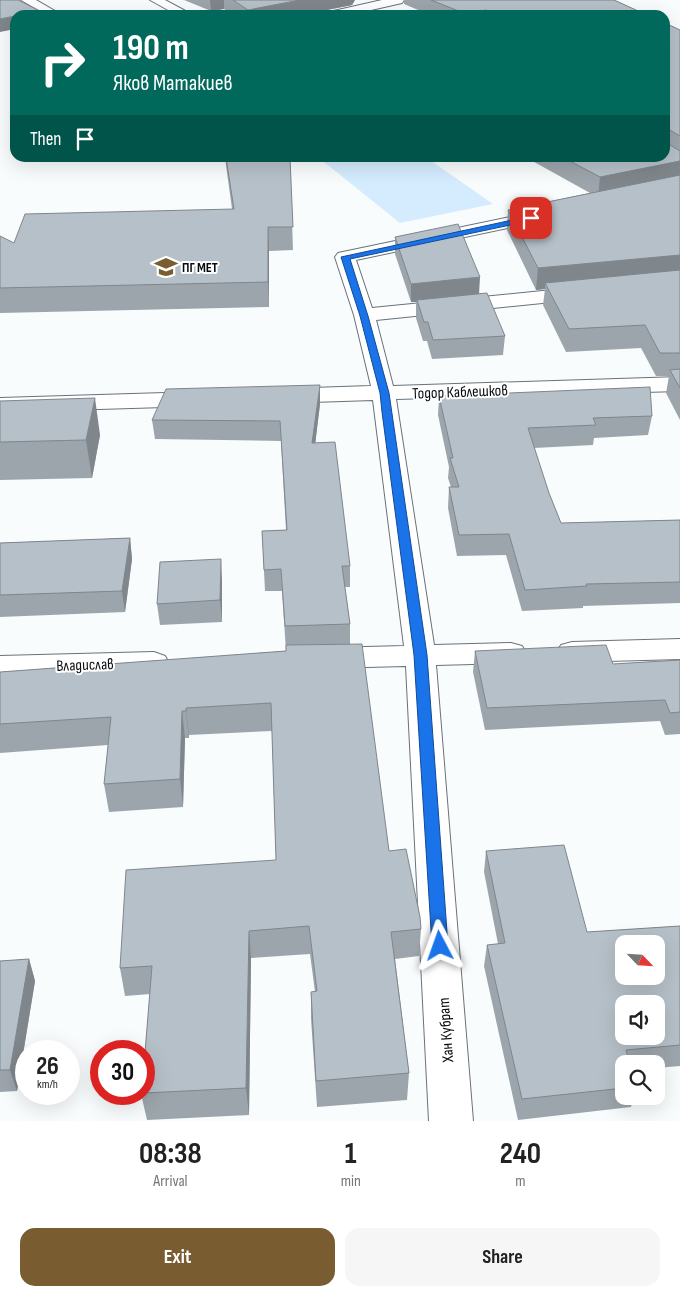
<!DOCTYPE html>
<html lang="en">
<head>
<meta charset="utf-8">
<style>
	body { margin:0; font-family:"Sofia Sans Condensed",sans-serif; background:#f6f6f6; color:#222; height:100vh; display:flex; flex-direction:column; font-size:19px; white-space:nowrap }
	* { box-sizing:border-box; margin:0 }
	p { font-size:16px; color:#767676 }
	.icon { flex:none; width:28px; height:28px; fill:none; stroke:currentColor; stroke-width:2; stroke-linecap:round; stroke-linejoin:round }
	.map { position:relative; height:1121px; overflow:hidden }
	.details { display:flex; flex-direction:column; background:#fff; flex:1 }
	.details>* { flex:none }
	.hud { position:absolute; left:10px; top:10px; width:660px; height:152px; border-radius:15px; box-shadow:0 5px 20px #0002; background:#00695c; color:#fff; overflow:hidden }
	.needle { width:32px; rotate:115deg }
	.tools { position:absolute; left:615px; top:935px; display:grid; gap:10px }
	.tools a { display:grid; place-items:center; width:50px; height:50px; border-radius:10px; background:#fff; box-shadow:0 5px 20px #0002; font-size:25px }
	.speed { position:absolute; left:15px; top:1040px; display:flex; gap:10px; font-size:25px; font-weight:700; text-align:center }
	.speed>* { display:grid; place-content:center; width:65px; height:65px; border-radius:50%; background:#fff; box-shadow:0 5px 20px #0002; line-height:1 }
	.speed small { font-size:12px; font-weight:400 }
	.speed .limit { border:8px solid #d22; background:#fff; color:#111 }
	.pin { position:absolute; display:grid; place-items:center; width:42px; height:42px; color:#fff; margin:-21px; border-radius:10px; box-shadow:0 2px 8px #0006 }
	.me { position:absolute; width:55px; margin:-28px; rotate:356deg; stroke-linejoin:round; filter:drop-shadow(0 0 4px #0008) }
	.turn { display:flex; align-items:center; gap:18px; height:105px; padding:0 20px; font-size:22px }
	.turn .icon { width:65px; height:65px; stroke-width:2.5 }
	.turn b { display:block; font-size:35px; line-height:42px }
	.then { display:flex; align-items:center; height:48px; padding:0 20px; background:#0003; gap:10px; font-size:19px }
	.eta { display:flex; justify-content:space-evenly; align-items:center; height:85px; text-align:center }
	.eta b { font-size:30px; font-weight:700; line-height:35px }
	.primary-button { display:flex; gap:10px; margin-top:auto; padding:10px 20px }
	.primary-button a { flex:1; height:58px; border-radius:15px; background:#7a5c31; color:#fff; font-size:20px; font-weight:700; line-height:58px; text-align:center }
	.primary-button a+a { background:#f6f6f6; color:#222 }
	.map>svg:first-child { display:block }
	.green { fill:#d4ecfe }
	.lines { fill:none; stroke-linecap:round; stroke-linejoin:round }
	.minor-casing { stroke:#697279; stroke-width:2 }
	.minor { fill:#fff; fill-rule:evenodd }
	.wall { fill:#9da5ac }
	.shaded-wall { fill:#7f868c }
	.building { fill:#b6c0c8; stroke:#7f868c; fill-rule:evenodd }
	.route { fill:#1a73e8; stroke:#114b97 }
	.labels { text-anchor:middle; stroke-width:4; stroke-linejoin:round; paint-order:stroke }
	.far-poi-label { font-size:14px; font-weight:bold; fill:#090c0e; stroke:#fff; text-anchor:start }
	.street-label { font-size:16px; fill:#090c0e; stroke:#fff }
</style>
</head>
<body>
<div class="map">
<svg width="680" height="1121" viewBox="0 0 680 1121">
	<rect width="100%" height="100%" fill="#f9fcfd"/>
	<polygon class="green" points="319,158 427,158 493,204 400,223"/>
	<g class="lines">
		<defs>
			<g id="minor">
				<polygon points="21,0 36,0 62,15 47,15"/>
				<polygon points="150,0 165,0 193,15 177,15"/>
				<polygon points="382,0 404,0 402,3 349,15 327,15 329,12"/>
				<polygon points="544,210 550,211 553,215 550,219 356,260 372,308 582,287 589,289 592,293 589,297 582,299 376,320 393,386 680,377 680,391 396,399 434,645 511,643 522,646 526,653 522,660 511,663 436,665 473,1121 429,1121 406,666 327,668 316,665 312,658 316,651 327,648 404,646 373,400 281,403 273,401 270,396 273,391 281,389 371,386 354,315 335,257 338,253"/>
				<polygon points="198,392 206,394 210,399 206,404 198,406 0,412 0,398"/>
				<polygon points="680,639 680,659 572,662 561,659 557,652 561,645 572,642"/>
				<polygon points="154,652 165,656 169,663 165,670 154,674 0,678 0,656"/>
			</g>
		</defs>
		<use href="#minor" class="minor-casing"/>
		<use href="#minor" class="minor"/>
	</g>
	<g class="wall">
		<polygon points="184,0 355,0 352,5 302,15 233,15 224,9 211,11"/>
		<polygon points="404,0 614,0 647,15 430,15 404,4"/>
		<polygon points="665,23 680,30 680,420 666,393 669,376 656,376 641,348 566,352 543,305 545,289 536,290 507,230 508,210 590,193 527,158 665,158"/>
		<polygon points="225,158 290,158 293,250 269,251 269,307 0,313 0,236 14,243 232,209"/>
		<polygon points="395,237 479,293 505,336 503,355 432,359 427,341 423,341 416,318 416,302 411,302 395,254"/>
		<polygon points="439,396 652,416 648,435 594,438 593,445 534,448 549,493 561,523 680,520 680,603 583,606 583,608 522,611 506,555 457,556 448,508 449,487 451,487 448,478 449,467 438,415"/>
		<polygon points="0,401 100,435 92,478 0,480"/>
		<polygon points="320,404 315,443 350,566 350,587 345,587 350,624 350,644 389,851 421,929 419,956 395,959 409,1073 407,1100 317,1107 311,1019 311,992 315,992 310,954 251,958 249,1115 147,1120 141,1094 144,1094 144,1065 150,994 125,996 120,968 276,860 272,731 189,735 189,738 185,738 183,807 109,812 104,784 108,745 0,753 0,672 286,651 282,591 265,591 262,531 286,530 281,441 155,439 152,420"/>
		<polygon points="130,538 132,559 125,612 0,617 0,543"/>
		<polygon points="222,580 222,622 160,625 157,604"/>
		<polygon points="475,651 613,664 680,660 680,734 665,735 660,721 485,730 473,672"/>
		<polygon points="486,851 587,932 680,926 680,1066 656,1068 656,1064 624,1064 624,1096 634,1096 631,1107 518,1120 484,966 487,945 498,944 484,872"/>
		<polygon points="29,959 35,981 17,1091 0,1092 0,961"/>
	</g>
	<g class="shaded-wall">
		<polygon points="210,0 224,0 224,9 211,11"/>
		<polygon points="300,0 355,0 352,5 302,15 248,15 248,10"/>
		<polygon points="486,10 486,15 466,15 466,14"/>
		<polygon points="40,11 41,15 20,15"/>
		<polygon points="15,16 15,29 0,32 0,19"/>
		<polygon points="680,161 680,178 598,197 600,177"/>
		<polygon points="268,227 269,251 269,307 268,282"/>
		<polygon points="680,255 680,276 545,283 545,289 536,290 538,268"/>
		<polygon points="480,277 479,295 417,300 416,302 411,302 411,284"/>
		<polygon points="320,385 320,404 313,463 312,443"/>
		<polygon points="95,398 100,435 92,478 86,440"/>
		<polygon points="130,538 132,559 125,612 122,591"/>
		<polygon points="221,559 222,580 222,622 220,600"/>
		<polygon points="186,708 189,735 189,738 186,711"/>
		<polygon points="182,711 185,738 183,807 180,779"/>
		<polygon points="249,931 251,958 249,1115 246,1088"/>
		<polygon points="29,959 35,981 17,1091 10,1070"/>
	</g>
	<g class="building">
		<polygon points="0,0 18,0 40,11 20,15 15,15 15,16 0,19"/>
		<polygon points="233,0 300,0 248,10"/>
		<polygon points="431,0 614,0 647,15 494,15 486,10 466,14"/>
		<polygon points="665,23 680,30 680,136 668,129 666,137 665,138"/>
		<polygon points="665,142 680,151 680,161 600,177 564,158 665,158"/>
		<polygon points="226,158 290,158 293,227 268,227 268,282 0,288 0,236 14,243 25,214 234,209"/>
		<polygon points="680,175 680,255 538,268 508,210"/>
		<polygon points="458,224 480,277 411,284 395,237"/>
		<polygon points="680,270 680,353 660,353 645,325 569,329 545,283"/>
		<polygon points="487,293 505,336 433,340 428,322 424,322 417,300"/>
		<polygon points="680,369 680,388 670,370"/>
		<polygon points="320,385 312,443 335,442 350,566 342,566 350,624 285,626 281,569 264,570 262,531 287,530 280,421 152,420 166,389"/>
		<polygon points="650,387 652,416 593,418 596,425 528,428 549,493 561,523 680,520 680,582 586,584 587,586 525,590 509,534 459,535 449,487 459,487 450,458 453,458 439,396"/>
		<polygon points="95,398 86,440 0,442 0,401"/>
		<polygon points="130,538 122,591 0,595 0,543"/>
		<polygon points="221,559 220,600 157,604 160,562"/>
		<polygon points="362,644 389,851 406,849 420,917 421,929 391,932 409,1073 316,1081 311,992 317,991 309,926 249,931 246,1088 144,1093 144,1065 152,966 120,968 126,870 276,860 271,703 186,708 186,711 182,711 180,779 104,784 111,717 0,724 0,672 286,651 286,645"/>
		<polygon points="606,645 613,664 680,660 680,712 670,713 665,700 487,708 475,651"/>
		<path d="M564 845 587 932 680 926V1045L626 1050 630 1064H624V1088L522 1099 487 945 505 943 486 851ZM624 944H656V976H624ZM624 1004H656V1036H624Z"/>
		<polygon points="29,959 10,1070 0,1070 0,961"/>
	</g>
	<polygon class="route" points="531,216 534,217 534,220 350,259 368,316 389,393 427,655 448,946 445,951 440,953 434,951 432,946 414,655 382,412 380,393 360,316 341,257"/>
	<defs>
		<symbol id="school-bare" viewBox="-9 -9 18 18"><path d="M0-5L7-2L0 1L-7-2ZM-4 1L0 2.5L4 1V4Q0 6-4 4Z" fill="#7a5c31" stroke="#fff" stroke-width="2.5" paint-order="stroke"/></symbol>
	</defs>
	<g fill-rule="evenodd">
		<use href="#school-bare" x="150" y="251" width="32" height="32"/>
	</g>
	<g class="labels">
		<g class="far-poi-label">
			<text x="182" y="272">ПГ МЕТ</text>
		</g>
		<g class="street-label">
			<text transform="translate(460 391) rotate(-2)" y="6">Тодор Каблешков</text>
			<text transform="translate(85 664) rotate(-2)" y="6">Владислав</text>
			<text transform="translate(445 1030) rotate(-94)" y="6">Хан Кубрат</text>
		</g>
	</g>
</svg>
<div class="tools">
<a><svg class="needle" viewBox="-14 -14 28 28"><path d="M0-13l5 13h-10z" fill="#e53935"/><path d="M0 13l5-13h-10z" fill="#767676"/></svg></a>
<a><svg class="icon" aria-label="sound" viewBox="0 0 24 24"><path d="M4 9h4l5-4v14l-5-4H4zM17 9q2 3 0 6"/></svg></a>
<a><svg class="icon" aria-label="search" viewBox="0 0 24 24"><circle cx="10" cy="10" r="6"/><path d="M15 15l6 6"/></svg></a>
</div>
<div class="speed"><div>26<small>km/h</small></div><div class="limit">30</div></div>
<div class="pin" style="left:531px;top:218px;background:#d93025"><svg class="icon" aria-label="arrive" viewBox="0 0 24 24"><path d="M6 21V4h12l-3 4 3 4H6"/></svg></div>
<svg class="me" style="left:440px;top:946px" viewBox="-20 -20 40 40"><path d="M0-17L14 15 0 8-14 15z" fill="#1a73e8" stroke="#fff" stroke-width="4"/></svg>
<div class="hud">
<div class="turn"><svg class="icon" aria-label="right" viewBox="0 0 24 24"><path d="M7 20v-9h11M14 6l5 5-5 5"/></svg><div><b>190 m</b>Яков Матакиев</div></div>
<div class="then">Then<svg class="icon" aria-label="arrive" viewBox="0 0 24 24"><path d="M6 21V4h12l-3 4 3 4H6"/></svg></div>
</div>
</div>
<section class="details">
<div class="eta">
<div><b>08:38</b><p>Arrival</p></div>
<div><b>1</b><p>min</p></div>
<div><b>240</b><p>m</p></div>
</div>
<div class="primary-button"><a>Exit</a><a>Share</a></div>
</section>
</body>
</html>
